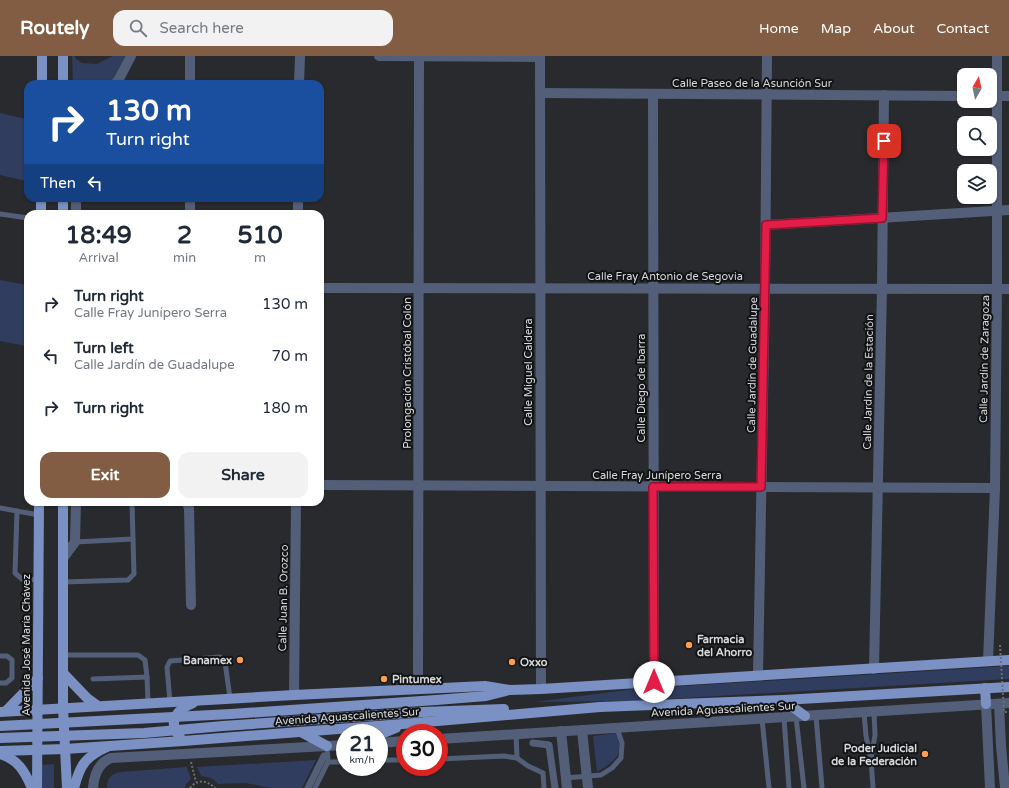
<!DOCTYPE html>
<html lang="en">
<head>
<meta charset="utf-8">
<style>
	body { margin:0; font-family:"Varela Round",sans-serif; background:#f2f2f3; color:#1f2937; height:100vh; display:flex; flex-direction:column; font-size:15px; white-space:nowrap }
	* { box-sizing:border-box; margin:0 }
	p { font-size:13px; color:#747a83 }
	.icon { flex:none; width:22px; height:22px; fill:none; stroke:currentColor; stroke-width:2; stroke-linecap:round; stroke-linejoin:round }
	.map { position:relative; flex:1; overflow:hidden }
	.drawer { position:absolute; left:24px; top:154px; width:300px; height:296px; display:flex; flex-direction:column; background:#fff; border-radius:12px; box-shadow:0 1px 3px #0004 }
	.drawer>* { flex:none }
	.banner { position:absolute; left:24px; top:24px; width:300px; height:122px; border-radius:12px; box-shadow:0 1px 3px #0004; background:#1a4fa0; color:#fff; overflow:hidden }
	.needle { width:26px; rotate:9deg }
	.controls { position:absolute; left:957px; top:12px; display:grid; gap:8px }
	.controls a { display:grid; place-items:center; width:40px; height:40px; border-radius:8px; background:#fff; box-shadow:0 1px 3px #0004; font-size:20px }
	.speed { position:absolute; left:336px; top:668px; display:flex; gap:8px; font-size:20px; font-weight:700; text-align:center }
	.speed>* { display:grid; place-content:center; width:52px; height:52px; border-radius:50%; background:#fff; box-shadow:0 1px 3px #0004; line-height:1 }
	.speed small { font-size:10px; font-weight:400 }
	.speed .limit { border:6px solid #d22; background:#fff; color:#111 }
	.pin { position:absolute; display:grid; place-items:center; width:34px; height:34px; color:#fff; margin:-17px; border-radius:8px; box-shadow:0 2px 6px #0006 }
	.me { position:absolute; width:44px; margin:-22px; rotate:0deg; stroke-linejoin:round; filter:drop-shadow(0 0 3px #0008) }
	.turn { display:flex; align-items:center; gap:14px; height:84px; padding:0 16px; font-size:18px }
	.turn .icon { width:52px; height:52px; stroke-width:2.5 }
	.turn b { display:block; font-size:28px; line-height:34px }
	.then { display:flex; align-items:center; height:38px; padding:0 16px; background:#0003; gap:8px; font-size:15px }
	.eta { display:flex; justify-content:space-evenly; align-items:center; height:68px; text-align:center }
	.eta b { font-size:24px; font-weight:700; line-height:28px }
	.button { display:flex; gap:8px; margin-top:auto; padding:8px 16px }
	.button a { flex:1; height:46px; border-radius:12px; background:#825d44; color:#fff; font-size:16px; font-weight:700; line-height:46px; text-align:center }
	.button a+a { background:#f2f2f3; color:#1f2937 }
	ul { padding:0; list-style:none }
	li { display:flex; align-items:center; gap:12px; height:52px; padding:0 16px }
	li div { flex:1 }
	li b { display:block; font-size:15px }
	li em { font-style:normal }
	header { display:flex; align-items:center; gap:24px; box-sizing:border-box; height:56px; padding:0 20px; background:#825d44; color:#fff }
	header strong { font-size:19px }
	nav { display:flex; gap:22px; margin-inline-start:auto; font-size:14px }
	.search { width:280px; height:36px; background:#f2f2f3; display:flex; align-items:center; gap:10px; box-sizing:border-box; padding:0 14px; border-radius:12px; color:#747a83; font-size:15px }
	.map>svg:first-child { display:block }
	.green { fill:#303d5e }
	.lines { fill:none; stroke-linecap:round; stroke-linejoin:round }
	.path { stroke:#6d6e70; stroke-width:2; stroke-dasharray:2 2; stroke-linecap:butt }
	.service { stroke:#535f78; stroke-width:5 }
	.pedestrian { stroke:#535f78; stroke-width:7 }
	.minor { stroke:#535f78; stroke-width:10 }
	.tertiary { stroke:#535f78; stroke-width:10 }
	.primary { stroke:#7b91c4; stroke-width:10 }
	.path-bridge { stroke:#6d6e70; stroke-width:2; stroke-dasharray:2 2; stroke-linecap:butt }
	.primary-bridge { stroke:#7b91c4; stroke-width:10 }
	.route-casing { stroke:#92132f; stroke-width:10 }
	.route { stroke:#e11d48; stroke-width:7 }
	.poi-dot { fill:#fc9d54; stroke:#121314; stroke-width:1.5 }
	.labels { text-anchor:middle; stroke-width:4; stroke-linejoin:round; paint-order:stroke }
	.street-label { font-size:11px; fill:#d7d8d9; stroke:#121314 }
	.poi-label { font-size:11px; font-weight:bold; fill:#d7d8d9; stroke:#121314; text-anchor:start }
</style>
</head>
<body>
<header>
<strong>Routely</strong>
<div class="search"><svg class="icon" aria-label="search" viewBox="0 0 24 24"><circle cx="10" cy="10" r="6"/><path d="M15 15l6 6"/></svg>Search here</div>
<nav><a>Home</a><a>Map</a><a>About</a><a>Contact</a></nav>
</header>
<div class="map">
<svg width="1009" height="732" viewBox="0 0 1009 732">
	<rect width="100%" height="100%" fill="#292a2d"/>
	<g class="green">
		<polygon points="72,0 75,0 76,3 82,7 97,8 113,0 125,0 116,19 110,28 73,28"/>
		<polygon points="0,57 26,63 26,125 0,119"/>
		<polygon points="0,224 27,229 26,290 0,285"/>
		<polygon points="1009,610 1009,623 634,645 535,646 634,633"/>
		<path d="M617 677C623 701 616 704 597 716L593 680Z"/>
		<path d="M316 704 302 732H271L245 727 218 728C213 722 208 721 201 720L197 711Z"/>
		<polygon points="54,708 54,732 42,732 42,709"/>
		<path d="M187 711 191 723 186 728 185 732H107C107 722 111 718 120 716Z"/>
	</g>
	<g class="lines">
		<g class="path">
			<polyline points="191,706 196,726"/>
			<path d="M190 732C197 723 207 724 215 732"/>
		</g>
		<g class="service">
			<polyline points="0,158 28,162"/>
			<polyline points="0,452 39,459"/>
			<polyline points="17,455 15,517 22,523 39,524"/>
			<polyline points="75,486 133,483 132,446"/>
			<polyline points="63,526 128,524 134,518 133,483"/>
			<polyline points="63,599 138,599 145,604 147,621"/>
			<polyline points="0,600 7,600 12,604 12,622 6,627 0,627"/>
			<polyline points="93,623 147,621 148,647"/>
			<polyline points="170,646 167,611 170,605 220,601 225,606 230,642"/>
			<polyline points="864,657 866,680 870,699"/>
			<polyline points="816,660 822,732"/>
			<polyline points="796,661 804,732"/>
			<polyline points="784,662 789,732"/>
			<polyline points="762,663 769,732"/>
			<polyline points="516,677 517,702"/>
			<polyline points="327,690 328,706"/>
			<polyline points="439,703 504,700 517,702 528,710 543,717 544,732"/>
			<polyline points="379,704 405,704"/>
			<polyline points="565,722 601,719 612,712 621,702 622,687 617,672"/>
			<polyline points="315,732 328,706 345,706"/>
			<polyline points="873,732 871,703 875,679 874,656"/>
		</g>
		<g class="pedestrian">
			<polyline points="533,687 549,689 555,732"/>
			<polyline points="308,732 324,700"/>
		</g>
		<g class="minor">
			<polyline points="190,0 190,28"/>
			<polyline points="379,0 540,1"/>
			<polyline points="540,0 541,633"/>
			<polyline points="115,28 119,23 131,0"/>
			<polyline points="299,28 300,0"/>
			<polyline points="540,37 964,40"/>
			<polyline points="653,38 654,626"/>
			<polyline points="990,40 1009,40"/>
			<polyline points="190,142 190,158"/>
			<polyline points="76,158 76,142"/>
			<polyline points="298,158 298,142"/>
			<polyline points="766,169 1009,154"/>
			<polyline points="320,232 1009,233"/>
			<polyline points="320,429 995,432"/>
			<polyline points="186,446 189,452 191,549"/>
			<polyline points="64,501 75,486 76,446"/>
			<polyline points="988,605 995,432 997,232 997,0"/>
			<polyline points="874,613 882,232 884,39"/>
			<polyline points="758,619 765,233 767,0"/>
			<polyline points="418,633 419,0"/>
			<polyline points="294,639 296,446"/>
			<polyline points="986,648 990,732"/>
			<polyline points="999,648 1001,690 1005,732"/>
		</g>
		<g class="tertiary">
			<polyline points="582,674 588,732"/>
			<polyline points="561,675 567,732"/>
			<polyline points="439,683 1009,647"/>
			<polyline points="379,687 405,685"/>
			<path d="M93 732C94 719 98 707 111 702L345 689"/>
		</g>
		<g class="primary">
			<polyline points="42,28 42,0"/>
			<polyline points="63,28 63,0"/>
			<polyline points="41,158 41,142"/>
			<polyline points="63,158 63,142"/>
			<polyline points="63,446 63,652 67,732"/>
			<polyline points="64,618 87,642 98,650"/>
			<polyline points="985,632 986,648"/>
			<polyline points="436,644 486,640 506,635"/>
			<polyline points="783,644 805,660"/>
			<polyline points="6,655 38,622"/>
			<polyline points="0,656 294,639 485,630 510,634 541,633 1009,604"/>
			<polyline points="301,676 327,690"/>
			<polyline points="379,679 396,672"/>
			<path d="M180 681C166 665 178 653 193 647"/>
			<polyline points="0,695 65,693 183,685 403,668 600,651 783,644 1009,631"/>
			<path d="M0 698C18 703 25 716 32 732"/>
			<polyline points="37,732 39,446"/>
			<path d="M74 732C80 709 85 701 107 691"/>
		</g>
		<polyline class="path-bridge" points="1000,589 1004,656 1009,656"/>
		<g class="primary-bridge">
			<polyline points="0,670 231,658 436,644"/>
			<polyline points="0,682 144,677 223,670 423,656 504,653"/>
		</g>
	</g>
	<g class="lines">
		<defs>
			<polyline id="route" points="654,626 653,431 761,431 766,169 882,162 884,85"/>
		</defs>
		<use href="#route" class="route-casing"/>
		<use href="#route" class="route"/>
	</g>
	<g class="poi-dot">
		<circle cx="689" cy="589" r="4"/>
		<circle cx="240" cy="604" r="4"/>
		<circle cx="512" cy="606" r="4"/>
		<circle cx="384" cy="623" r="4"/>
		<circle cx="925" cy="698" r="4"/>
	</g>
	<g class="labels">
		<g class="street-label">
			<text x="752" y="31">Calle Paseo de la Asunción Sur</text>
			<text x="665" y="224">Calle Fray Antonio de Segovia</text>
			<text transform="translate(984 303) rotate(-89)" y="4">Calle Jardín de Zaragoza</text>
			<text transform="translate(752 309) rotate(-89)" y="4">Calle Jardín de Guadalupe</text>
			<text transform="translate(528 316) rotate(-90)" y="4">Calle Miguel Caldera</text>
			<text transform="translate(407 317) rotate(-90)" y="4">Prolongación Cristóbal Colón</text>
			<text transform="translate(868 326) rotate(-89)" y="4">Calle Jardín de la Estación</text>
			<text transform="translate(641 332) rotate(-90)" y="4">Calle Diego de Ibarra</text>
			<text x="657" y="423">Calle Fray Junípero Serra</text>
			<text transform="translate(283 542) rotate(-89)" y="4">Calle Juan B. Orozco</text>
			<text transform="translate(26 589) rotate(-90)" y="4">Avenida José María Chávez</text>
			<text transform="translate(723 653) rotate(-3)" y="4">Avenida Aguascalientes Sur</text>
			<text transform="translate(347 660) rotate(-4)" y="4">Avenida Aguascalientes Sur</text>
		</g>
		<g class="poi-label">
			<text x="697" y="587">Farmacia<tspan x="697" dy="13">del Ahorro</tspan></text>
			<text x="232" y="608" text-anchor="end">Banamex</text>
			<text x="520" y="610">Oxxo</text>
			<text x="392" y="627">Pintumex</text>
			<text x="917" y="696" text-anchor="end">Poder Judicial<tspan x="917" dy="13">de la Federación</tspan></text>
		</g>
	</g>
</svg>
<div class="controls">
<a><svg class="needle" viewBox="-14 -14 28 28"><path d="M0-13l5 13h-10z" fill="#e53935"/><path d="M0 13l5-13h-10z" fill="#747a83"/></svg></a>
<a><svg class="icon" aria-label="search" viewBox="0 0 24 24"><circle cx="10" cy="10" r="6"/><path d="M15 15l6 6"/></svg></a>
<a><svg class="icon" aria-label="layers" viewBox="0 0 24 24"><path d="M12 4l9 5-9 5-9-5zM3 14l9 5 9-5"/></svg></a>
</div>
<div class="speed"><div>21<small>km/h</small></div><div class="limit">30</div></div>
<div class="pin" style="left:884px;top:85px;background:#d93025"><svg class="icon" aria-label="arrive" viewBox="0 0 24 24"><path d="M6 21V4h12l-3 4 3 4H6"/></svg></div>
<svg class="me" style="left:654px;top:626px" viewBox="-20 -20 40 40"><circle r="19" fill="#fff"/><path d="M0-13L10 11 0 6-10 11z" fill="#e11d48"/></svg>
<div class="banner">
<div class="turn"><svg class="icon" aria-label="right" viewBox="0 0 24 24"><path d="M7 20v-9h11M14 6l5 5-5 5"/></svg><div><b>130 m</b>Turn right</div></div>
<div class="then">Then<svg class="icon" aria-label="left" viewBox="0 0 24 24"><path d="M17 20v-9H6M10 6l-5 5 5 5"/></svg></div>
</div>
<section class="drawer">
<div class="eta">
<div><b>18:49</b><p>Arrival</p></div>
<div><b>2</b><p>min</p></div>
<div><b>510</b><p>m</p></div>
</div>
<ul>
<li><svg class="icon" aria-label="right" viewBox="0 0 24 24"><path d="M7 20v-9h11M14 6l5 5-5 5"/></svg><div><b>Turn right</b><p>Calle Fray Junípero Serra</p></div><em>130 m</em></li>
<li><svg class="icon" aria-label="left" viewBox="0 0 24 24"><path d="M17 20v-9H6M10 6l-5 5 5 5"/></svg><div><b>Turn left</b><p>Calle Jardín de Guadalupe</p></div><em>70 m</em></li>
<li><svg class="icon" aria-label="right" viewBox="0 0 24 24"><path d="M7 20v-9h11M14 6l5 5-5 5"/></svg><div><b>Turn right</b></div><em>180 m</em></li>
</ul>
<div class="button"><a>Exit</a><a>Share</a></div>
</section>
</div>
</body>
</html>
